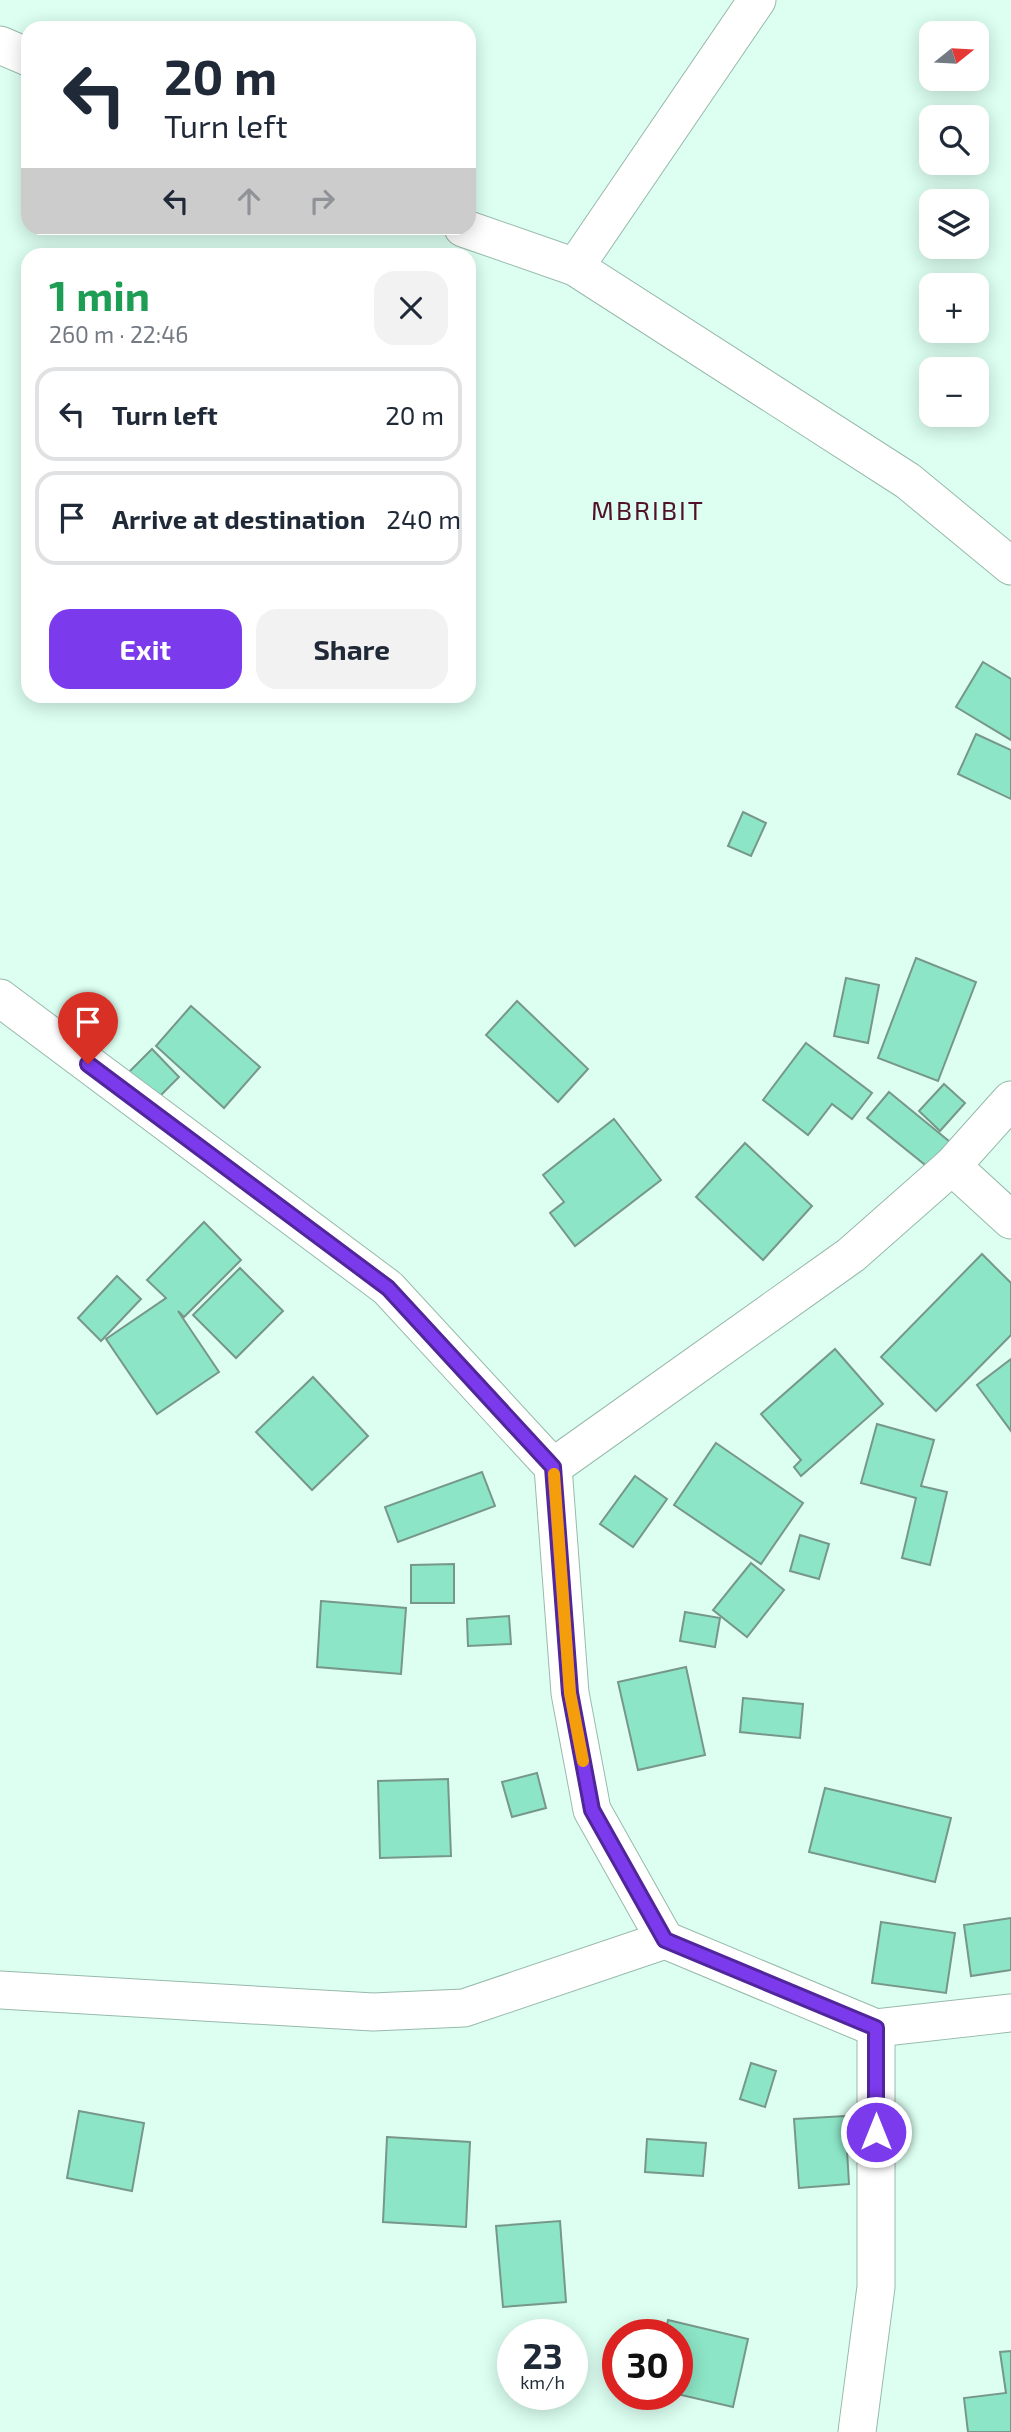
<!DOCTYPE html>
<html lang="en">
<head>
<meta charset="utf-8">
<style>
	body { margin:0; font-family:"Exo 2",sans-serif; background:#f2f2f3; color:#1f2937; height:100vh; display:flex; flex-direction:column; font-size:26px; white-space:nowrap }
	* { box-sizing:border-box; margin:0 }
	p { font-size:23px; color:#747a83 }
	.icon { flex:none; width:38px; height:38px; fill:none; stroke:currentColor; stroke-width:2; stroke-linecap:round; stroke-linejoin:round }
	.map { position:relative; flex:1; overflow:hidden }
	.panel { position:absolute; left:21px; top:248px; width:455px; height:455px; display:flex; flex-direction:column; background:#fff; border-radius:21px; box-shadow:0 4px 18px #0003 }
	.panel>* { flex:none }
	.banner { position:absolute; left:21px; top:21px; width:455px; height:214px; border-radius:21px; box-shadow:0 4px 18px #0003; background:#fff; color:#1f2937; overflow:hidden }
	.needle { width:46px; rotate:72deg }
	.controls { position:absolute; left:919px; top:21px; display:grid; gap:14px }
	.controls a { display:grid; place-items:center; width:70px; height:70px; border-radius:14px; background:#fff; box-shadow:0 4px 18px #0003; font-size:35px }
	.speed { position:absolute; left:497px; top:2319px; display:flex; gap:14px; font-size:35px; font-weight:700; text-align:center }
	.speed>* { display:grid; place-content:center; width:91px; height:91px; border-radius:50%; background:#fff; box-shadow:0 4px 18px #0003; line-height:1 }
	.speed small { font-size:18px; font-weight:400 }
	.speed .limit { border:10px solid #d22; background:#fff; color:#111 }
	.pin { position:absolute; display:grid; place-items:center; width:60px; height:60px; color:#fff; margin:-72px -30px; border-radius:50% 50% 50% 0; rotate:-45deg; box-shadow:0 0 7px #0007 }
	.pin .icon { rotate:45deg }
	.me { position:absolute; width:77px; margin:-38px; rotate:0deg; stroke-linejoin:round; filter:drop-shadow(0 0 5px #0008) }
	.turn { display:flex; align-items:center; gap:24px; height:147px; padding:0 28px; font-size:32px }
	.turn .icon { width:91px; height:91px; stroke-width:2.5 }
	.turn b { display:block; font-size:49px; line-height:60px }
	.lanes { display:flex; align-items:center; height:66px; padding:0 28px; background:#0003; justify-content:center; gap:35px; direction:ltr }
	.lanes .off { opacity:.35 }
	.round { display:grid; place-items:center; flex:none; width:74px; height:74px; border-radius:21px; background:#f2f2f3 }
	.overview { display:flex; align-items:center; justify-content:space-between; height:119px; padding:0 28px }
	h1 { font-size:42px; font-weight:700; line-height:52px; color:#1e9e55 }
	.button { display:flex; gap:14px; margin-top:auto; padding:14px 28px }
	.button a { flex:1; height:80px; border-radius:21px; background:#7c3aed; color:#fff; font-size:28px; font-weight:700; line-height:80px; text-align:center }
	.button a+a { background:#f2f2f3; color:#1f2937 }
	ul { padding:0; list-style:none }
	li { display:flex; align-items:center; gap:21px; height:94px; margin:0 14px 10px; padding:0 14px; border:4px solid #e0e1e3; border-radius:21px }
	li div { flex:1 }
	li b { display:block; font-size:26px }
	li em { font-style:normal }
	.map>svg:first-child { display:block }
	.building { fill:#8ce5c6; stroke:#77978b; stroke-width:2 }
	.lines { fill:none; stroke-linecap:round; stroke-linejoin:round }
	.minor-casing { stroke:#98b9ac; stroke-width:39 }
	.minor { stroke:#fff; stroke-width:37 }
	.route-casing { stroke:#51269a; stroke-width:18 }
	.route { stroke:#7c3aed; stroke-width:12 }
	.slow { stroke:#f59e0b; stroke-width:12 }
	.labels { text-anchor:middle; stroke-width:5; stroke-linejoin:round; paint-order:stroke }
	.quarter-label { font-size:26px; letter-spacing:2px; fill:#53102b; stroke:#dcfff1 }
</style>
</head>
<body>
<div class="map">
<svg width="1011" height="2432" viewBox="0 0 1011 2432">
	<rect width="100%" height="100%" fill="#dcfff1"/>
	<g class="building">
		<polygon points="983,662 1011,679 1011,740 956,707"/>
		<polygon points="976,734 1011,750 1011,799 958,774"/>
		<polygon points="743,812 766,823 751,856 728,846"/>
		<polygon points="916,958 976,982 938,1081 878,1058"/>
		<polygon points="846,978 879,985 868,1043 834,1036"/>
		<polygon points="517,1001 588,1069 558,1102 486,1035"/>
		<polygon points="191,1006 260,1067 224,1108 156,1046"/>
		<polygon points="806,1043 872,1093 852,1119 832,1104 808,1135 763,1100"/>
		<polygon points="152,1049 179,1077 155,1101 127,1074"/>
		<polygon points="944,1084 965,1103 940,1131 919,1111"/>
		<polygon points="889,1092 950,1142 929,1168 867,1118"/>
		<polygon points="614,1119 661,1180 575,1246 550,1213 564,1202 543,1175"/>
		<polygon points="745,1143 812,1206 763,1260 696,1197"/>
		<polygon points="204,1222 241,1260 184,1317 178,1311 219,1372 157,1414 106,1339 166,1298 147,1280"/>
		<polygon points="982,1254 1011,1283 1011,1335 936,1411 881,1357"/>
		<polygon points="240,1268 283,1311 236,1358 193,1315"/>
		<polygon points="117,1276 141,1299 101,1341 78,1318"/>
		<polygon points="835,1349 883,1404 801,1476 794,1467 801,1460 761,1414"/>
		<polygon points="1011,1359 1011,1431 977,1385"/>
		<polygon points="313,1377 368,1436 312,1490 256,1432"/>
		<polygon points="877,1424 934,1440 921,1486 947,1492 930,1565 902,1558 916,1498 861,1483"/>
		<polygon points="716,1443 803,1503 761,1564 674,1505"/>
		<polygon points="482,1472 495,1506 398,1542 385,1507"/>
		<polygon points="635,1476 667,1499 633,1547 600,1524"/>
		<polygon points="800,1535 829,1544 819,1579 790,1571"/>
		<polygon points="751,1563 784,1590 747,1637 713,1610"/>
		<polygon points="454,1564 454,1603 411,1603 411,1565"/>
		<polygon points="321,1601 406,1608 401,1674 317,1667"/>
		<polygon points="685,1612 720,1618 715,1647 680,1641"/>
		<polygon points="509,1616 511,1644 468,1646 467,1619"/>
		<polygon points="686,1667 705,1755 638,1770 618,1682"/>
		<polygon points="743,1698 803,1704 800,1738 740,1732"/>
		<polygon points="537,1773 546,1808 512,1817 502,1782"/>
		<polygon points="448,1779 451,1856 380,1858 378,1781"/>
		<polygon points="825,1788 951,1818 935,1882 809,1852"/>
		<polygon points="1011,1918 1011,1970 971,1976 964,1925"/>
		<polygon points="881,1922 955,1933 946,1993 872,1983"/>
		<polygon points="751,2063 776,2071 765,2107 740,2099"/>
		<polygon points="79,2111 144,2123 132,2191 67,2178"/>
		<polygon points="845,2116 849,2184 799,2188 794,2119"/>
		<polygon points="387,2137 470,2142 466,2227 383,2222"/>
		<polygon points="647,2139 706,2143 703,2176 645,2172"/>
		<polygon points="560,2221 566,2302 503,2307 496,2226"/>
		<polygon points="668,2320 748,2339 733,2407 677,2394 677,2334 665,2334"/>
		<polygon points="1011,2351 1011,2432 968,2432 964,2398 1006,2393 1000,2352"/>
	</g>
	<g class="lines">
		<defs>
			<g id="minor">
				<polyline points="0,45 28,57"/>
				<polyline points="463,228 575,267 908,481 1011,566"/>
				<polyline points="575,267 757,0"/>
				<polyline points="0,998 388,1288 553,1467 570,1693 592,1810 665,1940 876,2028 1011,2013"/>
				<polyline points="952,1166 1011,1220"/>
				<polyline points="553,1467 851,1255 952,1166 1011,1100"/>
				<polyline points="0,1990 373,2012 464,2008 665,1940"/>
				<polyline points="857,2432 876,2287 876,2028"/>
			</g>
		</defs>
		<use href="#minor" class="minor-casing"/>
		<use href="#minor" class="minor"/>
	</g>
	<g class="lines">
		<defs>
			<polyline id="route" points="88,1064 388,1288 553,1467 570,1693 592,1810 665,1940 876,2028 876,2132"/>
		</defs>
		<use href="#route" class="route-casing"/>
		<use href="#route" class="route"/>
		<polyline class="slow" points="554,1474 570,1693 583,1761"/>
	</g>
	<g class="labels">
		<g class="quarter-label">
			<text x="648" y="520">MBRIBIT</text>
		</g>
	</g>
</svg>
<div class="controls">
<a><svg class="needle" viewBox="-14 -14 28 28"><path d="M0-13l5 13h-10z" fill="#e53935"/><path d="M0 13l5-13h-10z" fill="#747a83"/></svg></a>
<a><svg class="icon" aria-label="search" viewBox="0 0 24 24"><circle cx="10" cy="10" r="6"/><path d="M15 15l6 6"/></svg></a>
<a><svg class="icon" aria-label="layers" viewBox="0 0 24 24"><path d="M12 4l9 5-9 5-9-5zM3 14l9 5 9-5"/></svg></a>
<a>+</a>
<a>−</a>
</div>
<div class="speed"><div>23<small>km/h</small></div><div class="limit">30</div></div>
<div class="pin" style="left:88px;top:1064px;background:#d93025"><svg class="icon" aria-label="arrive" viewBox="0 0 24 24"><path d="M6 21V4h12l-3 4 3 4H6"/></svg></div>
<svg class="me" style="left:876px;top:2132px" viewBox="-20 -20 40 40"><circle r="17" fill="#7c3aed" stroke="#fff" stroke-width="3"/><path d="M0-11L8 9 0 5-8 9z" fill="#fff"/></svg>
<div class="banner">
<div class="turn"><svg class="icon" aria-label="left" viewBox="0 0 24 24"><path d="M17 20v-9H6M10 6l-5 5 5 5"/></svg><div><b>20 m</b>Turn left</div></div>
<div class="lanes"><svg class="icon" aria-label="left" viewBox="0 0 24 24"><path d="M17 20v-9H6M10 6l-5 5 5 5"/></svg><svg class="icon off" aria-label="ahead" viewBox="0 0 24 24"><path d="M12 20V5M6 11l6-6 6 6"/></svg><svg class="icon off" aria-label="right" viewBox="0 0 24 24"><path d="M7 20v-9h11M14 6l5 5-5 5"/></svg></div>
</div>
<section class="panel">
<div class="overview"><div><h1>1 min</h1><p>260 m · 22:46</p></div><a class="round"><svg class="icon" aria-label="close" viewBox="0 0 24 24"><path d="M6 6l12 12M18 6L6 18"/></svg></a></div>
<ul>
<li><svg class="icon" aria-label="left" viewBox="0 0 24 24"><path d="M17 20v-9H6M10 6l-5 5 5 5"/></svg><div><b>Turn left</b></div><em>20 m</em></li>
<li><svg class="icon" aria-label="arrive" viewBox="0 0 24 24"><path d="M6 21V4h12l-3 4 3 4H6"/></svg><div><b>Arrive at destination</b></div><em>240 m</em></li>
</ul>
<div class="button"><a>Exit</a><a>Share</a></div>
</section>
</div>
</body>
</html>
